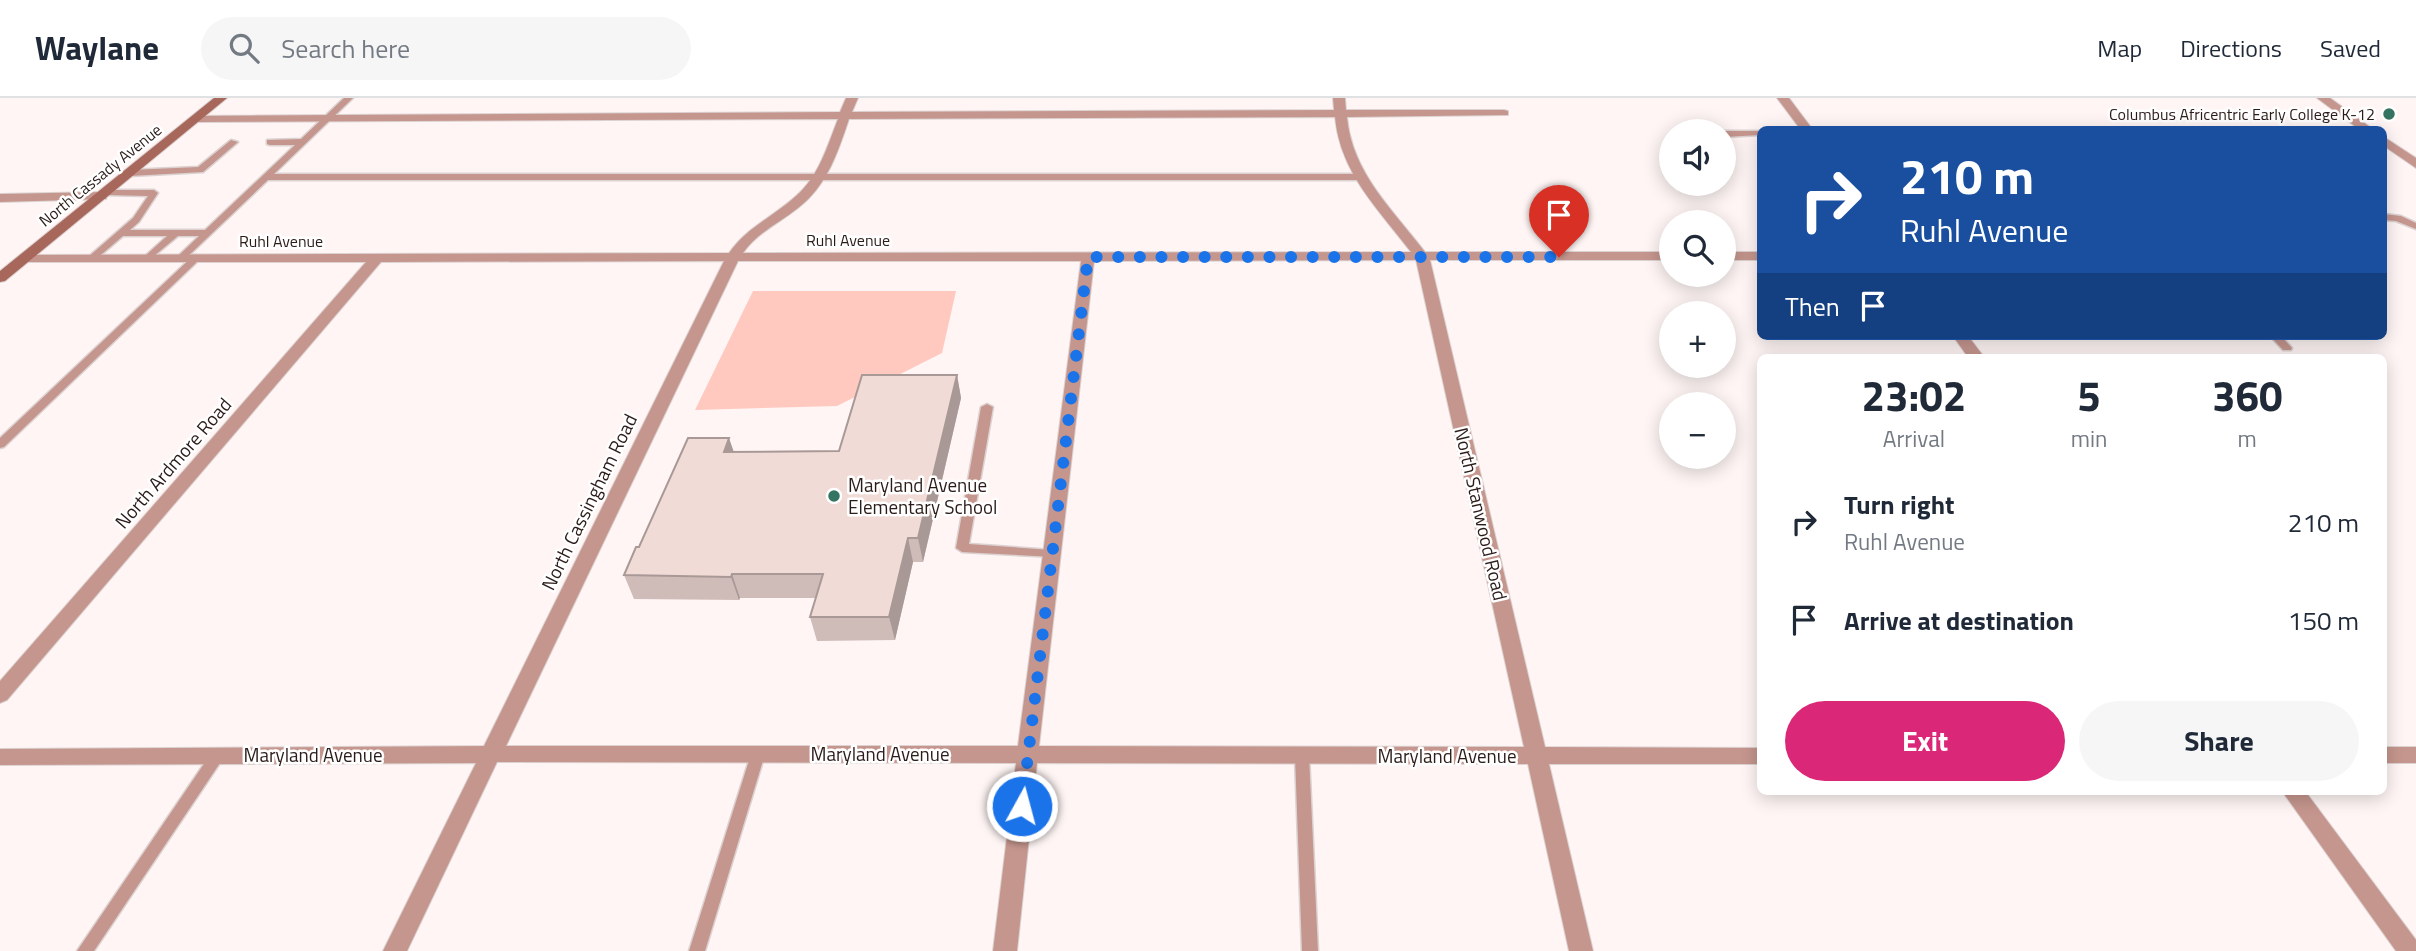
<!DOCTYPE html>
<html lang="en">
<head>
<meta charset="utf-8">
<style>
	body { margin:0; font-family:"Titillium Web",sans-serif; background:#f6f6f7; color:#1f2937; height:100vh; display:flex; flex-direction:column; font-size:26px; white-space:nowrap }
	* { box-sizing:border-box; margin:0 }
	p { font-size:23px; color:#747a83 }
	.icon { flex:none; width:38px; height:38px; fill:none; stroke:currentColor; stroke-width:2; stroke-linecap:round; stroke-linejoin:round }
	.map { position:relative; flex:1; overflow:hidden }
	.drawer { position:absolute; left:1757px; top:256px; width:630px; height:441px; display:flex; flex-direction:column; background:#fff; border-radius:10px; box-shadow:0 4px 18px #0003 }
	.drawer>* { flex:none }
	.banner { position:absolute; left:1757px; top:28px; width:630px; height:214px; border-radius:10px; box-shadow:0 4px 18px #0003; background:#1a4fa0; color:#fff; overflow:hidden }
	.fabs { position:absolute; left:1659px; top:21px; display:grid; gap:14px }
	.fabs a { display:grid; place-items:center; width:77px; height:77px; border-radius:50%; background:#fff; box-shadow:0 4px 18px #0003; font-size:35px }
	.pin { position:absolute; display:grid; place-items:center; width:60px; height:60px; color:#fff; margin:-72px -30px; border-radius:50% 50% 50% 0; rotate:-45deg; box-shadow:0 0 7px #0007 }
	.pin .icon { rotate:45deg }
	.me { position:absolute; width:77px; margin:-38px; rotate:7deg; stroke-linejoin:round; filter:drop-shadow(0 0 5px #0008) }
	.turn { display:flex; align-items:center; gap:24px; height:147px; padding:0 28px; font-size:32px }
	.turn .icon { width:91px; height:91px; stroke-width:2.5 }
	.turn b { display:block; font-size:49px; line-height:60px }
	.then { display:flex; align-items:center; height:66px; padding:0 28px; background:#0003; gap:14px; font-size:26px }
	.eta { display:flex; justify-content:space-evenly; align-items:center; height:119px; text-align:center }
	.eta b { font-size:42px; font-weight:700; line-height:49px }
	.button { display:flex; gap:14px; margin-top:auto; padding:14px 28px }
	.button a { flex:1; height:80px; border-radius:42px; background:#db2777; color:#fff; font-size:28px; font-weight:700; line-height:80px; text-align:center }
	.button a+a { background:#f6f6f7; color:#1f2937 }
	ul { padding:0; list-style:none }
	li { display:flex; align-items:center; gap:21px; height:98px; padding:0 28px }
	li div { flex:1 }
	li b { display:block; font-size:26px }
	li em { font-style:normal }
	header { display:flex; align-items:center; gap:42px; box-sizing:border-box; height:98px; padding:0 35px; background:#fff; border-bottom:2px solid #e0e1e3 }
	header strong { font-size:33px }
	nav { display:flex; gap:38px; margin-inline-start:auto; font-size:24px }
	.search { width:490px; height:63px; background:#f6f6f7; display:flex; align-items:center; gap:18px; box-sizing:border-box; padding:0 24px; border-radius:38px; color:#747a83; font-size:26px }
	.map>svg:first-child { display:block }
	.green { fill:#ffc9bf }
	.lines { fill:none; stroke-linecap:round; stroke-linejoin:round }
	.lane-casing { stroke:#dcd2d1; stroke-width:3 }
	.street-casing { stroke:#dcd2d1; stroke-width:2 }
	.secondary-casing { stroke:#dcd2d1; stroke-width:2 }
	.lane { fill:#c5968e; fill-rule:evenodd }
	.street { fill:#c5968e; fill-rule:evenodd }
	.secondary { fill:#a8675b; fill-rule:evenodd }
	.wall { fill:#cfbcb9 }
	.shaded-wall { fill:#a99996 }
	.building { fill:#f1dbd7; stroke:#a99996; stroke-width:2 }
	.route { stroke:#1a73e8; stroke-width:12; stroke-dasharray:0 21.6 }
	.poi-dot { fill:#357461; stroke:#fff; stroke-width:2.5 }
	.labels { text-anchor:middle; stroke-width:5; stroke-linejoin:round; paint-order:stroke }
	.far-poi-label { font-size:16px; fill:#2b1c19; stroke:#fff; text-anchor:end }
	.far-street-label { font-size:16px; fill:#2b1c19; stroke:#fff }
	.street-label { font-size:19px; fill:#2b1c19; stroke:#fff }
	.poi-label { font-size:19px; fill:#2b1c19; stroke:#fff; text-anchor:start }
</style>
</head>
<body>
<header>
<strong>Waylane</strong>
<div class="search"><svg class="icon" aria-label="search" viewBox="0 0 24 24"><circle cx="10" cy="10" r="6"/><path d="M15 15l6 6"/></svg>Search here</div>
<nav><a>Map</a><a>Directions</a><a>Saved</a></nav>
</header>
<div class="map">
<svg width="2416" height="853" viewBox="0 0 2416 853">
	<rect width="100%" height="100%" fill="#fef5f4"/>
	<polygon class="green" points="753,193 956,193 942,255 837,308 695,312"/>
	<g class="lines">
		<defs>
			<g id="lane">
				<polygon points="344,0 353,0 274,76 1359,76 1363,79 1359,82 268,82 184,162 181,163 176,160 199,138 178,138 148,163 145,162 145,158 167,138 123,138 95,162 92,163 87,160 133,120 148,98 107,97 103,94 104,92 154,92 158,95 139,124 130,132 205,132 295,47 270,47 267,46 267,42 301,41"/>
				<polygon points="1724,33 1760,33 1760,37 1724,39"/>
				<polygon points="231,42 238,44 203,74 130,78 126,75 130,72 198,69"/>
				<polygon points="2384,116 2401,118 2416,125 2416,131 2396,123 2384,122"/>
				<polygon points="196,157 201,160 199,162 4,349 0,350 0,340 193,158"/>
				<polygon points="2270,238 2281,238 2292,250 2291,252 2283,252"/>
				<polygon points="987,306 993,309 969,446 1051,452 1055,453 1057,456 1055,459 962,454 956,450 981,309"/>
				<polygon points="758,650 763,652 765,656 705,853 689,853 751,656 753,652"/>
				<polygon points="217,652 222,654 224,658 222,662 94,853 77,853 212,654"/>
				<polygon points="1302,652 1307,654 1309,658 1318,853 1302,853 1295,658 1297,654"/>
			</g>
			<g id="street">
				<path d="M846 0H858L852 14 1334 12 1333 0H1345L1346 12H1504L1508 13V17L1347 19C1352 75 1393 112 1425 154H1671V162H1430L1545 649 1760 650V666H1549L1593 853H1569L1528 666 1037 665 1017 853H993L1016 665 497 664 407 853H383L476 665 0 667V651L484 648 724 163 381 164 7 602 0 605V583L366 164H25L20 163V157L729 155C747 129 773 119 796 98 819 78 827 49 838 21L197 24 193 22V18L840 14ZM1335 19C1340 75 1379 112 1411 154L743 155C757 135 779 125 798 110 827 88 838 54 849 21ZM1416 162 1524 649 1039 648 1094 163ZM738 163H1081L1018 648H506Z"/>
				<polygon points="1777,0 1789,0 1813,32 1801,32"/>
				<polygon points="2317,0 2330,0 2374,32 2360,32"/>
				<polygon points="2384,39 2416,60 2416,70 2384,48"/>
				<polygon points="101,94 107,98 106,101 0,104 0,96"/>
				<rect x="1724" y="154" width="36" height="8"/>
				<polygon points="1953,238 1968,238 1984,259 1968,259"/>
				<rect x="2384" y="649" width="32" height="16"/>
				<polygon points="2282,693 2305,693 2416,842 2416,853 2396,853"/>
			</g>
			<polygon id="secondary" points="214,0 227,0 5,183 0,184 0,173"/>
		</defs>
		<use href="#lane" class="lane-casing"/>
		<use href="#street" class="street-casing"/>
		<use href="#secondary" class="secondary-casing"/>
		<use href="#lane" class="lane"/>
		<use href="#street" class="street"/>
		<use href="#secondary" class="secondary"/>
	</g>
	<polygon class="wall" points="957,277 961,300 923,464 913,464 895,542 817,543 810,519 816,500 740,500 739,502 634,501 624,477 639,449 734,354 839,353"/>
	<g class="shaded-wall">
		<polygon points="957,277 961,300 923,464 918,440"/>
		<polygon points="729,340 737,363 724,354"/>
		<polygon points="908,440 913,464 895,542 889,519"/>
		<polygon points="732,476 740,500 739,502 731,479"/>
	</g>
	<polygon class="building" points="862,277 957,277 918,440 908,440 889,519 810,519 823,476 732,476 731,479 624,477 636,449 639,449 688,340 729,340 724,354 839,353"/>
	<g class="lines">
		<polyline class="route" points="1022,708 1088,159 1559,159"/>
	</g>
	<g class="poi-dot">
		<circle cx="2389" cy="16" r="7"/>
		<circle cx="834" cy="398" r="7"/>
	</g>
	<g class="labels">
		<g class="far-poi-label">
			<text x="2375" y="22">Columbus Africentric Early College K-12</text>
		</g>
		<g class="far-street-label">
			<text transform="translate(100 77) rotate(-39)" y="6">North Cassady Avenue</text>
			<text x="848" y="148">Ruhl Avenue</text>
			<text x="281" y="149">Ruhl Avenue</text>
		</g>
		<g class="street-label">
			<text transform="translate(173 365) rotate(-49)" y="7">North Ardmore Road</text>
			<text transform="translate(589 404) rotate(-64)" y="7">North Cassingham Road</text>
			<text transform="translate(1481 416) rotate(77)" y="7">North Stanwood Road</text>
			<text x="880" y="663">Maryland Avenue</text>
			<text x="313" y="664">Maryland Avenue</text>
			<text x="1447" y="665">Maryland Avenue</text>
		</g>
		<g class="poi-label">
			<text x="848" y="394">Maryland Avenue<tspan x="848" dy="22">Elementary School</tspan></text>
		</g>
	</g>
</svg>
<div class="fabs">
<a><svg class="icon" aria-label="sound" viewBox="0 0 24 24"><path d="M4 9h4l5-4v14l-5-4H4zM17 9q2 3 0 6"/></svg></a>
<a><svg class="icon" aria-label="search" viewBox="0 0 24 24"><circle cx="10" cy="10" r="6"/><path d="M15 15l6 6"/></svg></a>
<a>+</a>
<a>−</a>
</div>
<div class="pin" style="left:1559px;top:159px;background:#d93025"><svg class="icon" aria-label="arrive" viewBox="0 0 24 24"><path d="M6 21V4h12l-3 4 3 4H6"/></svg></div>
<svg class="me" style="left:1022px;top:708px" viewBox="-20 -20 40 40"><circle r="17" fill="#1a73e8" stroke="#fff" stroke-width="3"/><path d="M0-11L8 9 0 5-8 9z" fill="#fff"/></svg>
<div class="banner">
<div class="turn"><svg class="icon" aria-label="right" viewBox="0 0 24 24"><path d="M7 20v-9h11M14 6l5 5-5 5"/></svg><div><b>210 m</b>Ruhl Avenue</div></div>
<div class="then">Then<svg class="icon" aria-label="arrive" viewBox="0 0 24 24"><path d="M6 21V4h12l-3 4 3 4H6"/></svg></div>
</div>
<section class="drawer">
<div class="eta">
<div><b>23:02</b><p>Arrival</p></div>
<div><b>5</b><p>min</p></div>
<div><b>360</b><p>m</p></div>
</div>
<ul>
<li><svg class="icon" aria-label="right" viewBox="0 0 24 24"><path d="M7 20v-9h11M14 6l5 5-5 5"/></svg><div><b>Turn right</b><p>Ruhl Avenue</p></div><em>210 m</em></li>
<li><svg class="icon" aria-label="arrive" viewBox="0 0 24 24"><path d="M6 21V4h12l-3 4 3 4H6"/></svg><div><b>Arrive at destination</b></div><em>150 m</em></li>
</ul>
<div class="button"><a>Exit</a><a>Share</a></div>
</section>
</div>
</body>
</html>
